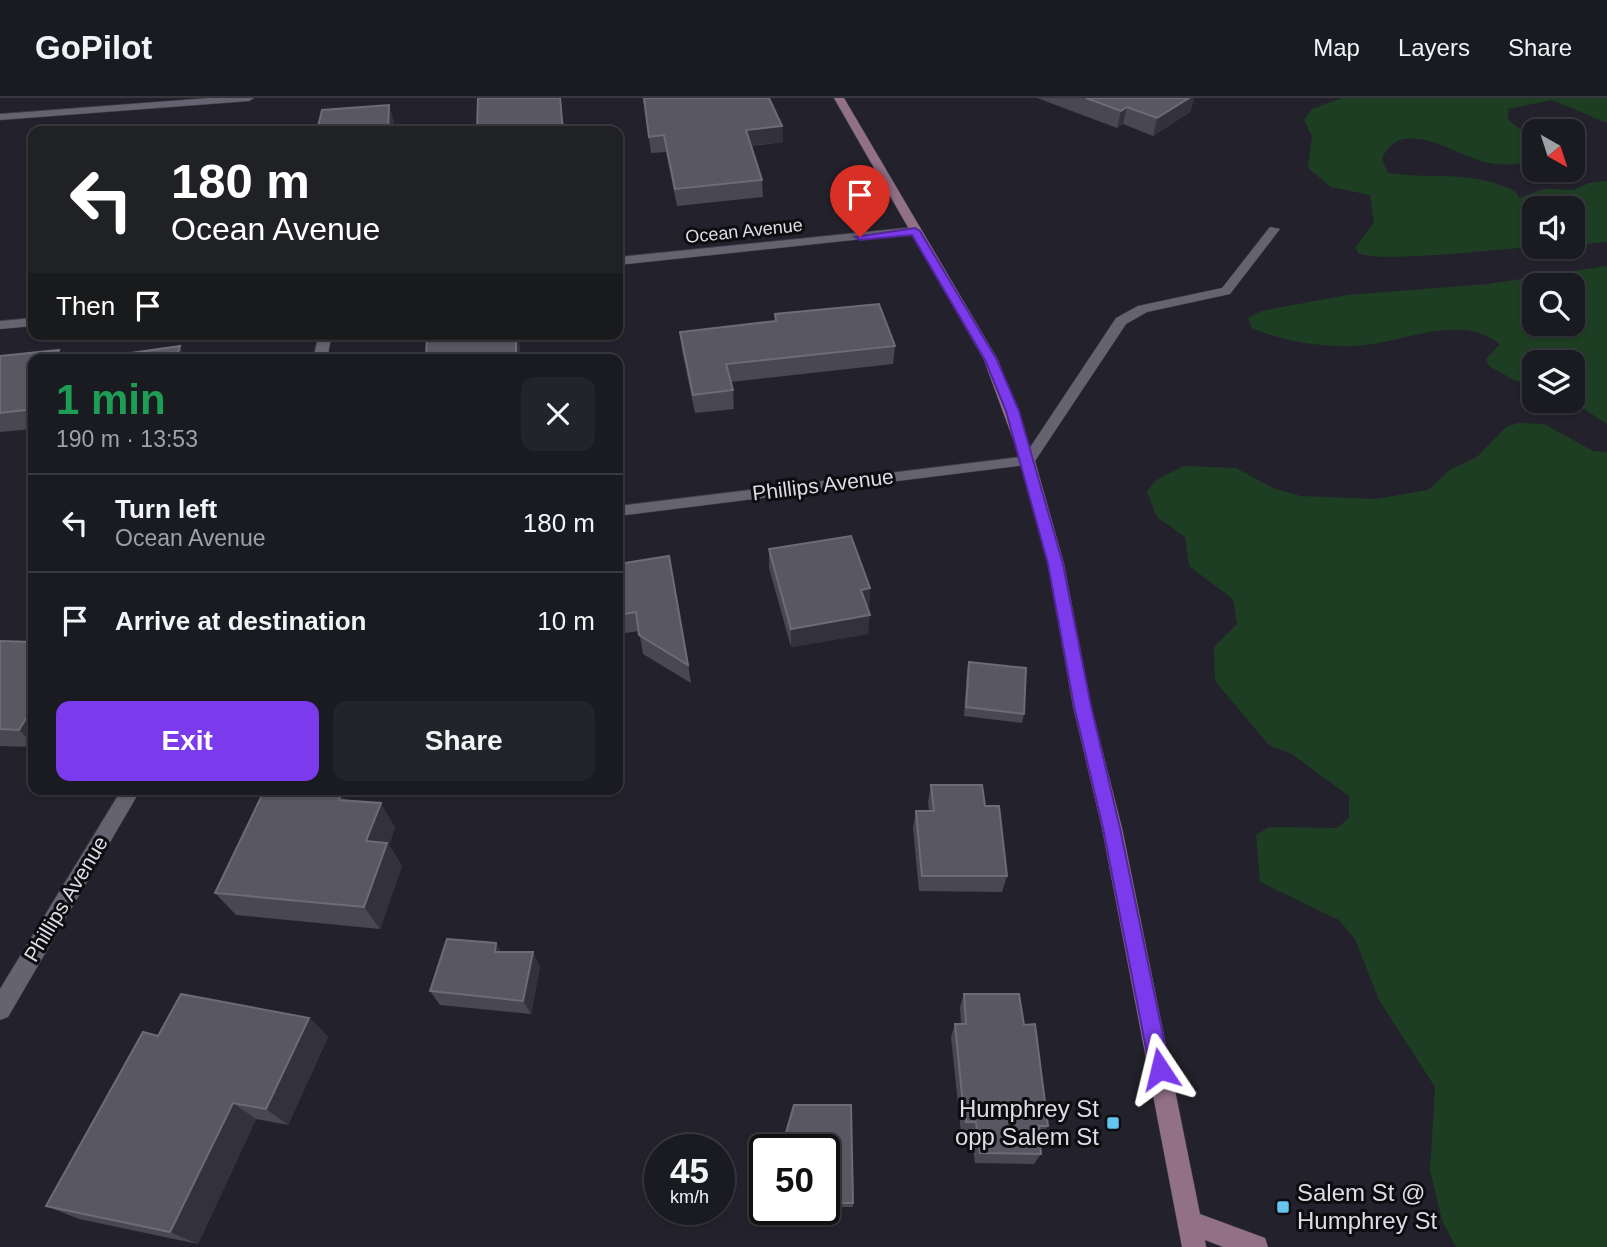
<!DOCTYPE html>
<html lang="en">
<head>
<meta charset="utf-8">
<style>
	body { margin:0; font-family:Helvetica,sans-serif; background:#23232a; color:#f1f3f6; height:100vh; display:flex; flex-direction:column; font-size:26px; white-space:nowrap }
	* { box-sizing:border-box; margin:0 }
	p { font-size:23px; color:#9fa1a5 }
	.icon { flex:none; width:38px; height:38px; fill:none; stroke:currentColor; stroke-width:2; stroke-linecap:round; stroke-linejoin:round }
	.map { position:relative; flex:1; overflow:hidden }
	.side { position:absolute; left:28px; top:256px; width:595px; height:441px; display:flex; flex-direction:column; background:#1a1a21; border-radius:14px; box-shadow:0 2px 5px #0004,0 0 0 2px #38383f }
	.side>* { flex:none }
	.hud { position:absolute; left:28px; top:28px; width:595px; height:214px; border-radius:14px; box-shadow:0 2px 5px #0004,0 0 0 2px #38383f; background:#202124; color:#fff; overflow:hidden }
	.needle { width:46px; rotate:141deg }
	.controls { position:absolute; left:1522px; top:21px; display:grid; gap:14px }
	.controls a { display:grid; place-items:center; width:63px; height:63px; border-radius:14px; background:#1a1a21; box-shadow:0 2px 5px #0004,0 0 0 2px #38383f; font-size:35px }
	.speed { position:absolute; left:644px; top:1036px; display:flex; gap:14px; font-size:35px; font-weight:700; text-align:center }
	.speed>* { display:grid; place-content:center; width:91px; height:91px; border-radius:50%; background:#1a1a21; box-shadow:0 2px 5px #0004,0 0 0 2px #38383f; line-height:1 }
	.speed small { font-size:18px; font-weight:400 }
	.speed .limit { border:4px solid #111; border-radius:10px; background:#fff; color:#111 }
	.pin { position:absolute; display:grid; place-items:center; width:60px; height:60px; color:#fff; margin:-72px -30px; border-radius:50% 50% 50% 0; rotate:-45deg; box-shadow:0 0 7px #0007 }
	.pin .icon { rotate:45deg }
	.me { position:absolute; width:77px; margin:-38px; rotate:350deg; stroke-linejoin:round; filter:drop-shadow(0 0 5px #0008) }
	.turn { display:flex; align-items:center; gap:24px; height:147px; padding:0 28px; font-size:32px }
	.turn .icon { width:91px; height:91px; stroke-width:2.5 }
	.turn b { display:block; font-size:49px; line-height:60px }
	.then { display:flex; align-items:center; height:66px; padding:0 28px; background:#0003; gap:14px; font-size:26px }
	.round { display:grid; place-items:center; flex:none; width:74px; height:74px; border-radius:14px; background:#23232a }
	.summary { display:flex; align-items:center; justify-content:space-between; height:119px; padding:0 28px }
	h1 { font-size:42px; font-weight:800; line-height:52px; color:#1e9e55 }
	.action { display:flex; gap:14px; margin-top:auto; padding:14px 28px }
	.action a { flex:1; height:80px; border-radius:14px; background:#7c3aed; color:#fff; font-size:28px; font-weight:800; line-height:80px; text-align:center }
	.action a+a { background:#23232a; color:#f1f3f6 }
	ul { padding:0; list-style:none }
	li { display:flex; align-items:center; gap:21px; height:98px; padding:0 28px; border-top:2px solid #38383f }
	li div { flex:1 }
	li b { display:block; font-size:26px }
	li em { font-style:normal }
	header { display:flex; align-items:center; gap:42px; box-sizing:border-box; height:98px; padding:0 35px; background:#1a1a21; border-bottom:2px solid #38383f }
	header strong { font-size:33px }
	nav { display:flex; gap:38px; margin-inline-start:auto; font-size:24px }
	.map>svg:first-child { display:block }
	.green { fill:#1e3e23; fill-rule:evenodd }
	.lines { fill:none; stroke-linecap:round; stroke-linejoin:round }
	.service-casing { stroke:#3f3d46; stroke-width:1 }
	.minor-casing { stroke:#3f3d46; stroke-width:1 }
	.secondary-casing { stroke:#3f3d46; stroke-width:1 }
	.service { fill:#64636f; fill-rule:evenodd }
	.minor { fill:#64636f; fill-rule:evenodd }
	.secondary { fill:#917088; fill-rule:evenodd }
	.wall { fill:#484752 }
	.shaded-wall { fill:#33323c }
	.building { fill:#585762; stroke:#6d6c76; stroke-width:2 }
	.route { fill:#7c3aed; stroke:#51269a; stroke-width:2 }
	.poi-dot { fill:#64c5ee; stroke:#0d0c11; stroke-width:2.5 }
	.labels { text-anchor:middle; stroke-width:6; stroke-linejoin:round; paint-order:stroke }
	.far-street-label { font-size:18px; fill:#dedde4; stroke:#0d0c11 }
	.street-label { font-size:21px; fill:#dedde4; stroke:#0d0c11 }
	.near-poi-label { font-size:24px; fill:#dedde4; stroke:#0d0c11; text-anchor:end }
</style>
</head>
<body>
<header>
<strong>GoPilot</strong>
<nav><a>Map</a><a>Layers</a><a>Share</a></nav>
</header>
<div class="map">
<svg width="1607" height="1149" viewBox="0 0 1607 1149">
	<rect width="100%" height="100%" fill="#23222c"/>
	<g class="green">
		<path d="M1342 0H1607V25L1552 2 1508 11V22L1535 42V61C1519 68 1498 68 1481 63 1451 54 1400 18 1382 61L1388 75C1437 82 1470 71 1516 94L1519 100 1544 91 1574 92 1589 85 1607 83V144L1573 147V110H1535V149C1500 150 1381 166 1358 155L1356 149 1374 124 1370 97 1331 89 1308 70 1312 38 1304 22 1312 11Z"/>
		<path d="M1607 168V326L1572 303 1573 264H1535V288L1514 282 1489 268 1486 261 1500 246C1461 215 1408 243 1364 247 1329 251 1283 244 1252 230L1248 220 1261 213 1348 197 1488 186ZM1573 187V226H1535V187Z"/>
		<polygon points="1518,325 1544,326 1593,353 1607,354 1607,1149 1456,1149 1442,1122 1430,1072 1435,989 1379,902 1355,841 1339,822 1260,784 1256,737 1269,729 1337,730 1349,720 1349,698 1292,656 1269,647 1215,583 1214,549 1237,526 1233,501 1189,468 1185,439 1157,419 1147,394 1155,383 1184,368 1236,370 1273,390 1300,398 1375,401 1428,392 1451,371 1477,359 1506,329"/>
	</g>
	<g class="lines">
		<defs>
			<polygon id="service" points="1270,129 1280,131 1230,196 1147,214 1126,226 1033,366 1023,366 1023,360 1116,220 1138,208 1222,190"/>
			<g id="minor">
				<polygon points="209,0 254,0 249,3 0,22 0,16"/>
				<polygon points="915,129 921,133 919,135 618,167 618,159"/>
				<polygon points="33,220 33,228 0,231 0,223"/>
				<polygon points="319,236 332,236 327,261 313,261"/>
				<polygon points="1028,358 1035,363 1033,366 618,418 618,408"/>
				<polygon points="122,691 141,691 8,919 0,922 0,891"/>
			</g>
			<polygon id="secondary" points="834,0 844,0 998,262 1035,363 1064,466 1091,608 1122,730 1200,1116 1265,1140 1268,1149 1223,1149 1205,1142 1206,1149 1182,1149 1102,730 1073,608 1048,466 1021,363 984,262"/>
		</defs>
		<use href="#service" class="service-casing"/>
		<use href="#minor" class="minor-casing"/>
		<use href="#secondary" class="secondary-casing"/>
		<use href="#service" class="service"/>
		<use href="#minor" class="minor"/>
		<use href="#secondary" class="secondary"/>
	</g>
	<g class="wall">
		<polygon points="643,0 782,28 783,44 751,48 762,82 763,99 677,108 666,54 651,55"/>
		<polygon points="1037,0 1194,0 1190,14 1153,38 1123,26 1117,30"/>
		<polygon points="775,216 895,248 893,266 731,284 733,292 734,311 695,315 682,252 680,234 775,223"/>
		<polygon points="519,239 520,261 426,261"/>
		<polygon points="0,258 33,261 33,331 0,334"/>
		<polygon points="769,451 870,490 869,509 867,509 868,536 791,549 769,470"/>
		<polygon points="618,466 688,567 691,585 643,556 639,533 618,536"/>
		<polygon points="0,543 33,544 33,649 0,648"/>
		<polygon points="969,564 1024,616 1022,625 964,618 967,573"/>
		<polygon points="931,687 985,708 1007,778 1002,794 919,793 913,730 916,713 929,713 928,704"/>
		<polygon points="346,702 395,729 389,747 402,768 380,831 236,817 215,795"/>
		<polygon points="496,845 501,854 540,868 531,916 440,907 430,893"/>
		<polygon points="964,896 1024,927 1048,1028 1041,1039 1040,1039 1041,1056 1034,1066 975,1065 971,1035 961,1035 951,939 955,926 961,926 960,909"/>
		<polygon points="309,920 328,939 288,1027 256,1021 198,1146 79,1121 46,1108 158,938"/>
		<polygon points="824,1052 853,1105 853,1109 824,1109"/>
	</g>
	<g class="shaded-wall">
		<polygon points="560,0 561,0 564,33 563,33"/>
		<polygon points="1189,0 1194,0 1190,14 1153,38 1157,20"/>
		<polygon points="389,7 394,23 393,33 388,33"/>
		<polygon points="1127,9 1123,26 1117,30 1121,13"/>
		<polygon points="782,28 783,44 747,48 746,32"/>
		<polygon points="516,236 519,236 519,239 520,261 517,261 516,258"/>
		<polygon points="180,248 186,261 176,261"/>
		<polygon points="59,252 65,261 56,261"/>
		<polygon points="870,490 869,509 860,511 861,492"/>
		<polygon points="870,517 868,536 791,549 791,531"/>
		<polygon points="33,609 33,646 19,632"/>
		<polygon points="341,695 357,719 339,702"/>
		<polygon points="381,705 395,729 389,747 402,768 380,831 364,809 366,743"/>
		<polygon points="496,845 504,860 495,854"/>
		<polygon points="533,854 540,868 531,916 523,903"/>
		<polygon points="309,920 328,939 288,1027 266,1011"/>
		<polygon points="233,1005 256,1021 198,1146 170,1134"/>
	</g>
	<g class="building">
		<polygon points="478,0 560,0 563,33 477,33"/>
		<polygon points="644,0 769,0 782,28 746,32 762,82 675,91 664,37 649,39"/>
		<polygon points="1086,0 1189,0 1157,20 1127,9 1121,13"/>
		<polygon points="389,7 388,33 317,33 322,12"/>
		<polygon points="879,206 895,248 726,266 733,292 693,297 680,234 776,223 775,216"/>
		<polygon points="427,236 516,236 516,258 490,261 426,261"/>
		<polygon points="180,248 176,261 89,261"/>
		<polygon points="59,252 56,261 33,261 33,311 0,315 0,258"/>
		<polygon points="851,438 870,490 861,492 870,517 791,531 769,451"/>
		<polygon points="669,458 688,567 639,537 636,514 618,517 618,466"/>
		<polygon points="0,543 33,544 33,609 19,632 0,631"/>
		<polygon points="969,564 1026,570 1024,616 966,609"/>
		<polygon points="931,687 982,687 985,708 999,708 1007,778 922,778 916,713 934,713"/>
		<polygon points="265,691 293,691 341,695 339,702 381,705 366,743 387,745 364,809 215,795"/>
		<polygon points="447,841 496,845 495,854 533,854 523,903 430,893"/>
		<polygon points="181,896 309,920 266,1011 233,1005 170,1134 46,1108 143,934 158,938"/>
		<polygon points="964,896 1019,896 1024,927 1035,926 1048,1028 1039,1028 1041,1056 980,1055 976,1024 966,1024 962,997 955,926 966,926"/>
		<polygon points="794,1007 851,1007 853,1105 824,1105 824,1052 781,1052"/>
	</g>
	<polygon class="route" points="915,130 920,133 997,262 1019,313 1063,466 1091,608 1120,730 1170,971 1167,978 1160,981 1153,978 1150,971 1103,730 1074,608 1048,466 1006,313 985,262 912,137 860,142 855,139"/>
	<g class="poi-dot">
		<rect x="1106" y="1018" width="14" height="14" rx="3.5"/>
		<rect x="1276" y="1102" width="14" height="14" rx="3.5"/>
	</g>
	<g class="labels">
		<g class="far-street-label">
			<text transform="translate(744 133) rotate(-6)" y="6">Ocean Avenue</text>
		</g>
		<g class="street-label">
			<text transform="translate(823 387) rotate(-7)" y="7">Phillips Avenue</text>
			<text transform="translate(66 801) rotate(-59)" y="7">Phillips Avenue</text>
		</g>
		<g class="near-poi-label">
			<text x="1099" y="1019">Humphrey St<tspan x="1099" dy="28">opp Salem St</tspan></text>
			<text x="1297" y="1103" text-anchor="start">Salem St @<tspan x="1297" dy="28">Humphrey St</tspan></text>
		</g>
	</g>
</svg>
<div class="controls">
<a><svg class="needle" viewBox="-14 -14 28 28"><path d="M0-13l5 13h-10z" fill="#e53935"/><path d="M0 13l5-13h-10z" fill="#9fa1a5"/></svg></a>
<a><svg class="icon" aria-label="sound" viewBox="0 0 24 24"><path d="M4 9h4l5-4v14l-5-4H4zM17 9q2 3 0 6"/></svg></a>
<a><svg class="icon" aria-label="search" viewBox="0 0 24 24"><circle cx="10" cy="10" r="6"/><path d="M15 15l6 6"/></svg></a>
<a><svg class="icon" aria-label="layers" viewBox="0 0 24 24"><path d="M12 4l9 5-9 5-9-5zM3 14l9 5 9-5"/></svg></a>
</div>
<div class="speed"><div>45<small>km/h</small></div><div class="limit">50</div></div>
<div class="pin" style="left:860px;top:139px;background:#d93025"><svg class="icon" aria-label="arrive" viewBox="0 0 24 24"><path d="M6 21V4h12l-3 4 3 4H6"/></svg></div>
<svg class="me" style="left:1160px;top:971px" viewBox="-20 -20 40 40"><path d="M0-17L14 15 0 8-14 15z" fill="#7c3aed" stroke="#fff" stroke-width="4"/></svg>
<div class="hud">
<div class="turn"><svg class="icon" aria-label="left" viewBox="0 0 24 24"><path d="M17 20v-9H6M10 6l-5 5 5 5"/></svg><div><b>180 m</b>Ocean Avenue</div></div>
<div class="then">Then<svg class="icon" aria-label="arrive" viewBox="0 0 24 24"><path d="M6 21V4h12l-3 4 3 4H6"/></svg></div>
</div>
<section class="side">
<div class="summary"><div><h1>1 min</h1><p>190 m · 13:53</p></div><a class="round"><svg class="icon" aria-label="close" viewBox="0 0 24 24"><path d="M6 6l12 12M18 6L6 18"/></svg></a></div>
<ul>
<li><svg class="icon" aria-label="left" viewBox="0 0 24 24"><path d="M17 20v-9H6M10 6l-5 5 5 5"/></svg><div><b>Turn left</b><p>Ocean Avenue</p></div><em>180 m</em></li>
<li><svg class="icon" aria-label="arrive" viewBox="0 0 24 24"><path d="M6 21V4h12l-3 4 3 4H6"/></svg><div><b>Arrive at destination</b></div><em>10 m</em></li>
</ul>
<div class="action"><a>Exit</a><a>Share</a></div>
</section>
</div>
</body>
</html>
